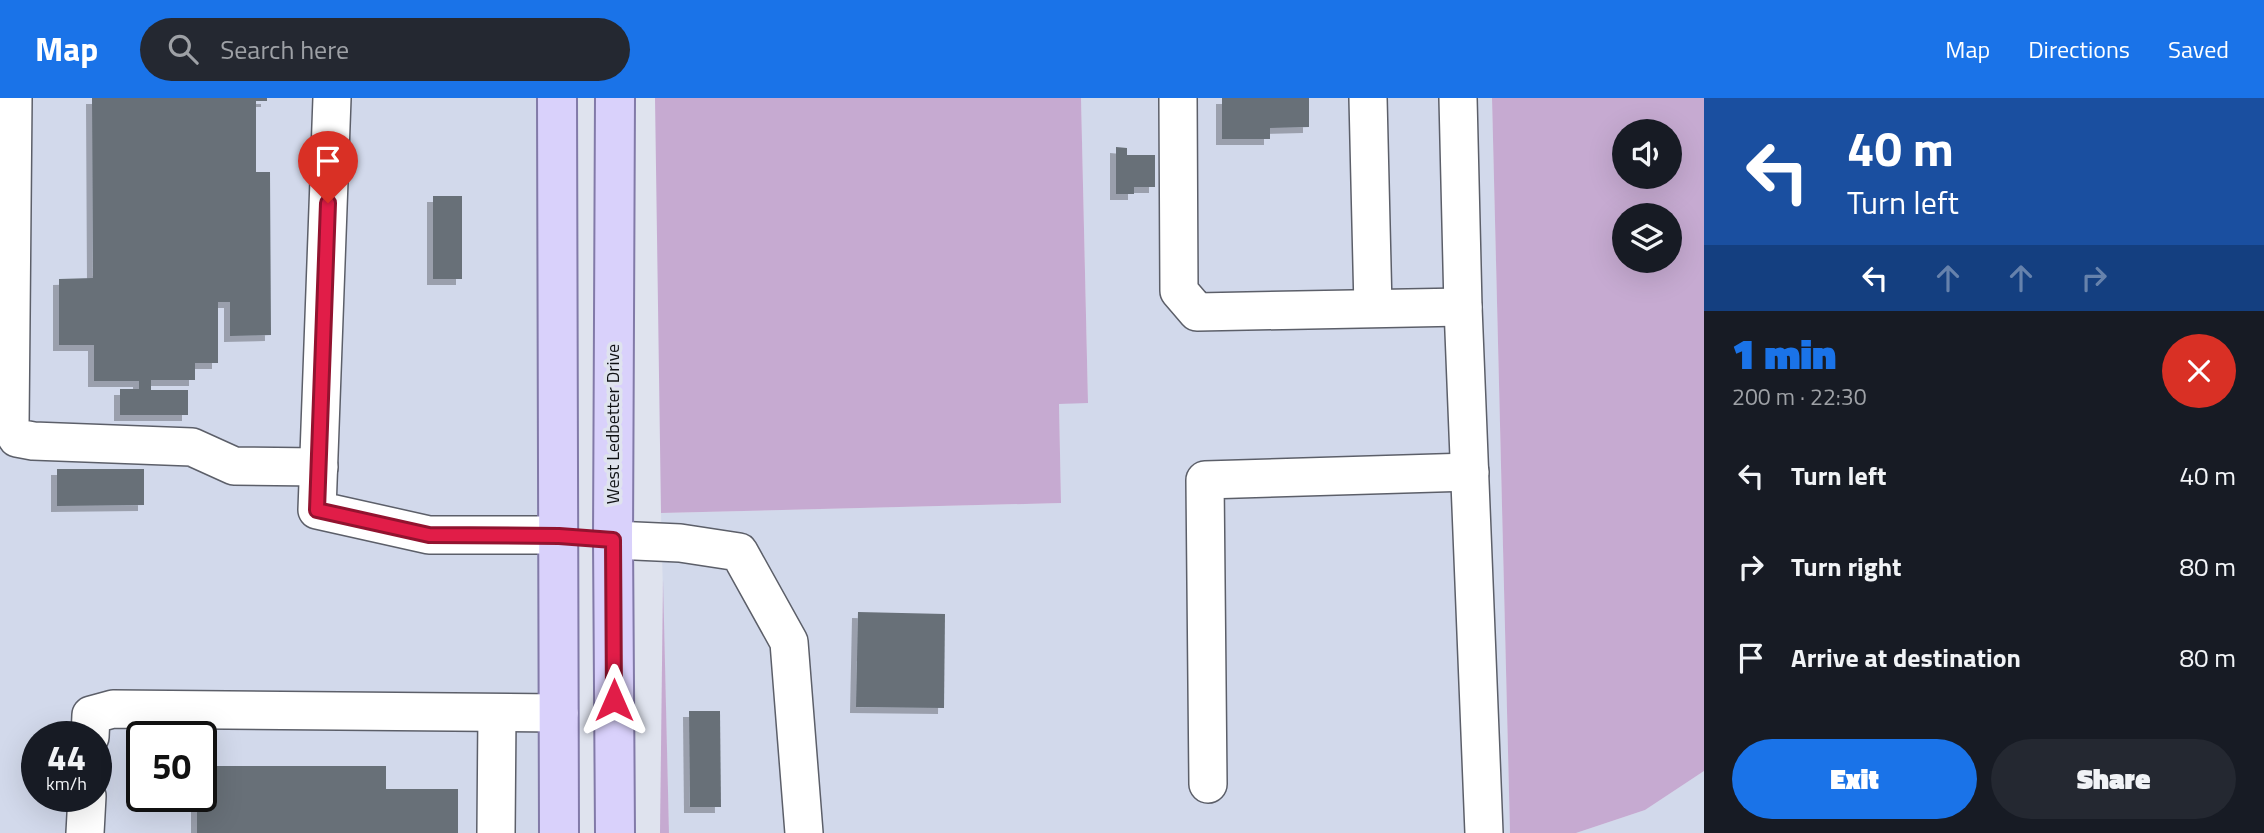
<!DOCTYPE html>
<html lang="en">
<head>
<meta charset="utf-8">
<style>
	body { margin:0; font-family:"Titillium Web",sans-serif; background:#242831; color:#f1f3f6; height:100vh; display:flex; flex-direction:column; font-size:26px; white-space:nowrap }
	* { box-sizing:border-box; margin:0 }
	p { font-size:23px; color:#9ea1a6 }
	.icon { flex:none; width:38px; height:38px; fill:none; stroke:currentColor; stroke-width:2; stroke-linecap:round; stroke-linejoin:round }
	.map { position:relative; flex:1; overflow:hidden }
	.side { display:flex; flex-direction:column; background:#171b24; width:560px }
	.side>* { flex:none }
	.banner { background:#1a4fa0; color:#fff; overflow:hidden }
	.controls { position:absolute; left:1612px; top:21px; display:grid; gap:14px }
	.controls a { display:grid; place-items:center; width:70px; height:70px; border-radius:50%; background:#171b24; box-shadow:0 7px 28px #0002; font-size:35px }
	.speed { position:absolute; left:21px; top:623px; display:flex; gap:14px; font-size:35px; font-weight:700; text-align:center }
	.speed>* { display:grid; place-content:center; width:91px; height:91px; border-radius:50%; background:#171b24; box-shadow:0 7px 28px #0002; line-height:1 }
	.speed small { font-size:18px; font-weight:400 }
	.speed .limit { border:4px solid #111; border-radius:10px; background:#fff; color:#111 }
	.pin { position:absolute; display:grid; place-items:center; width:60px; height:60px; color:#fff; margin:-72px -30px; border-radius:50% 50% 50% 0; rotate:-45deg; box-shadow:0 0 7px #0007 }
	.pin .icon { rotate:45deg }
	.me { position:absolute; width:77px; margin:-38px; rotate:0deg; stroke-linejoin:round; filter:drop-shadow(0 0 5px #0008) }
	.turn { display:flex; align-items:center; gap:24px; height:147px; padding:0 28px; font-size:32px }
	.turn .icon { width:91px; height:91px; stroke-width:2.5 }
	.turn b { display:block; font-size:49px; line-height:60px }
	.lanes { display:flex; align-items:center; height:66px; padding:0 28px; background:#0003; justify-content:center; gap:35px; direction:ltr }
	.lanes .off { opacity:.35 }
	.round { display:grid; place-items:center; flex:none; width:74px; height:74px; border-radius:37px; background:#242831 }
	.overview { display:flex; align-items:center; justify-content:space-between; height:119px; padding:0 28px }
	h1 { font-size:42px; font-weight:800; line-height:52px; color:#1a73e8 }
	.cta { display:flex; gap:14px; margin-top:auto; padding:14px 28px }
	.cta a { flex:1; height:80px; border-radius:42px; background:#1a73e8; color:#fff; font-size:28px; font-weight:800; line-height:80px; text-align:center }
	.cta a+a { background:#242831; color:#f1f3f6 }
	ul { padding:0; list-style:none }
	li { display:flex; align-items:center; gap:21px; height:91px; padding:0 28px }
	li div { flex:1 }
	li b { display:block; font-size:26px }
	li em { font-style:normal }
	header { display:flex; align-items:center; gap:42px; box-sizing:border-box; height:98px; padding:0 35px; background:#1a73e8; color:#fff }
	header strong { font-size:33px }
	nav { display:flex; gap:38px; margin-inline-start:auto; font-size:24px }
	.search { width:490px; height:63px; background:#242831; display:flex; align-items:center; gap:18px; box-sizing:border-box; padding:0 24px; border-radius:38px; color:#9ea1a6; font-size:26px }
	main { display:flex; flex:1; min-height:0 }
	.map>svg:first-child { display:block }
	.built { fill:#d2d9eb; fill-rule:evenodd }
	.green { fill:#c6aad1; fill-rule:evenodd }
	.building { fill:#687078; filter:url(#shadow) }
	.lines { fill:none; stroke-linecap:round; stroke-linejoin:round }
	.minor-casing { stroke:#5c5f69; stroke-width:40 }
	.major-casing { stroke:#827aa8; stroke-width:42 }
	.minor { stroke:#fff; stroke-width:37 }
	.major { stroke:#d9d1fb; stroke-width:38 }
	.route-casing { stroke:#92132f; stroke-width:18 }
	.route { stroke:#e11d48; stroke-width:12 }
	.labels { text-anchor:middle; stroke-width:7; stroke-linejoin:round; paint-order:stroke }
	.street-label { font-size:18px; fill:#0e1013; stroke:#dfe3ee }
</style>
</head>
<body>
<header>
<strong>Map</strong>
<div class="search"><svg class="icon" aria-label="search" viewBox="0 0 24 24"><circle cx="10" cy="10" r="6"/><path d="M15 15l6 6"/></svg>Search here</div>
<nav><a>Map</a><a>Directions</a><a>Saved</a></nav>
</header>
<main>
<div class="map">
<svg width="1704" height="735" viewBox="0 0 1704 735">
	<defs>
		<filter id="shadow"><feDropShadow dx="-6" dy="6" stdDeviation="0" flood-color="#0004"/></filter>
	</defs>
	<rect width="100%" height="100%" fill="#dfe3ee"/>
	<g class="built">
		<path d="M0 0H547V735H0ZM37 639H96V698H37ZM142 639H201V698H142Z"/>
		<polygon points="1081,0 1492,0 1510,735 669,735 661,415 1061,405 1059,306 1088,304"/>
		<polygon points="1704,673 1704,735 1576,735 1645,712"/>
	</g>
	<g class="green">
		<polygon points="655,0 1081,0 1088,305 1059,306 1061,405 661,415"/>
		<path d="M1492 0H1704V673L1645 712 1576 735H1510ZM1670 33V79H1624V33ZM1670 117V163H1624V117Z"/>
		<polygon points="663,481 669,735 660,735"/>
	</g>
	<g class="building">
		<polygon points="92,0 267,0 267,3 256,3 256,74 270,74 271,237 230,238 230,204 218,204 218,265 195,265 195,282 151,282 151,292 188,292 188,317 120,317 120,291 139,291 139,283 94,283 94,247 59,247 59,181 93,180"/>
		<polygon points="1222,0 1309,0 1309,29 1270,30 1270,41 1222,41"/>
		<polygon points="1116,49 1127,50 1127,57 1155,57 1155,89 1134,89 1134,96 1116,96"/>
		<rect x="433" y="98" width="29" height="83"/>
		<polygon points="57,371 144,371 144,407 57,408"/>
		<polygon points="858,514 945,516 944,610 856,609"/>
		<polygon points="689,613 720,613 721,709 690,709"/>
		<polygon points="201,668 386,668 386,691 458,691 458,735 197,735 197,705 178,705 178,698 201,698"/>
	</g>
	<g class="lines">
		<defs>
			<g id="minor">
				<polyline points="13,0 10,328 17,340 33,343 192,349 234,368 319,369"/>
				<polyline points="332,0 317,412 429,437 559,437"/>
				<polyline points="1178,0 1179,193 1197,214 1463,209"/>
				<polyline points="1368,0 1373,210"/>
				<polyline points="1458,0 1463,209 1484,735"/>
				<polyline points="613,442 680,445 739,454 789,544 804,735"/>
				<polyline points="90,639 91,617 113,611 559,615"/>
				<polyline points="1208,686 1205,382 1470,374"/>
				<polyline points="85,735 87,698"/>
				<polyline points="496,735 497,615"/>
			</g>
			<g id="major">
				<polyline points="557,0 559,735"/>
				<polyline points="615,735 613,442 615,0"/>
			</g>
		</defs>
		<use href="#minor" class="minor-casing"/>
		<use href="#major" class="major-casing"/>
		<use href="#minor" class="minor"/>
		<use href="#major" class="major"/>
	</g>
	<g class="lines">
		<defs>
			<polyline id="route" points="328,105 317,412 429,437 559,438 613,442 614,602"/>
		</defs>
		<use href="#route" class="route-casing"/>
		<use href="#route" class="route"/>
	</g>
	<g class="labels">
		<g class="street-label">
			<text transform="translate(613 326) rotate(-90)" y="6">West Ledbetter Drive</text>
		</g>
	</g>
</svg>
<div class="controls">
<a><svg class="icon" aria-label="sound" viewBox="0 0 24 24"><path d="M4 9h4l5-4v14l-5-4H4zM17 9q2 3 0 6"/></svg></a>
<a><svg class="icon" aria-label="layers" viewBox="0 0 24 24"><path d="M12 4l9 5-9 5-9-5zM3 14l9 5 9-5"/></svg></a>
</div>
<div class="speed"><div>44<small>km/h</small></div><div class="limit">50</div></div>
<div class="pin" style="left:328px;top:105px;background:#d93025"><svg class="icon" aria-label="arrive" viewBox="0 0 24 24"><path d="M6 21V4h12l-3 4 3 4H6"/></svg></div>
<svg class="me" style="left:614px;top:602px" viewBox="-20 -20 40 40"><path d="M0-17L14 15 0 8-14 15z" fill="#e11d48" stroke="#fff" stroke-width="4"/></svg>
</div>
<section class="side">
<div class="banner">
<div class="turn"><svg class="icon" aria-label="left" viewBox="0 0 24 24"><path d="M17 20v-9H6M10 6l-5 5 5 5"/></svg><div><b>40 m</b>Turn left</div></div>
<div class="lanes"><svg class="icon" aria-label="left" viewBox="0 0 24 24"><path d="M17 20v-9H6M10 6l-5 5 5 5"/></svg><svg class="icon off" aria-label="ahead" viewBox="0 0 24 24"><path d="M12 20V5M6 11l6-6 6 6"/></svg><svg class="icon off" aria-label="ahead" viewBox="0 0 24 24"><path d="M12 20V5M6 11l6-6 6 6"/></svg><svg class="icon off" aria-label="right" viewBox="0 0 24 24"><path d="M7 20v-9h11M14 6l5 5-5 5"/></svg></div>
</div>
<div class="overview"><div><h1>1 min</h1><p>200 m · 22:30</p></div><a class="round" style="background:#d93025;color:#fff"><svg class="icon" aria-label="close" viewBox="0 0 24 24"><path d="M6 6l12 12M18 6L6 18"/></svg></a></div>
<ul>
<li><svg class="icon" aria-label="left" viewBox="0 0 24 24"><path d="M17 20v-9H6M10 6l-5 5 5 5"/></svg><div><b>Turn left</b></div><em>40 m</em></li>
<li><svg class="icon" aria-label="right" viewBox="0 0 24 24"><path d="M7 20v-9h11M14 6l5 5-5 5"/></svg><div><b>Turn right</b></div><em>80 m</em></li>
<li><svg class="icon" aria-label="arrive" viewBox="0 0 24 24"><path d="M6 21V4h12l-3 4 3 4H6"/></svg><div><b>Arrive at destination</b></div><em>80 m</em></li>
</ul>
<div class="cta"><a>Exit</a><a>Share</a></div>
</section>
</main>
</body>
</html>
